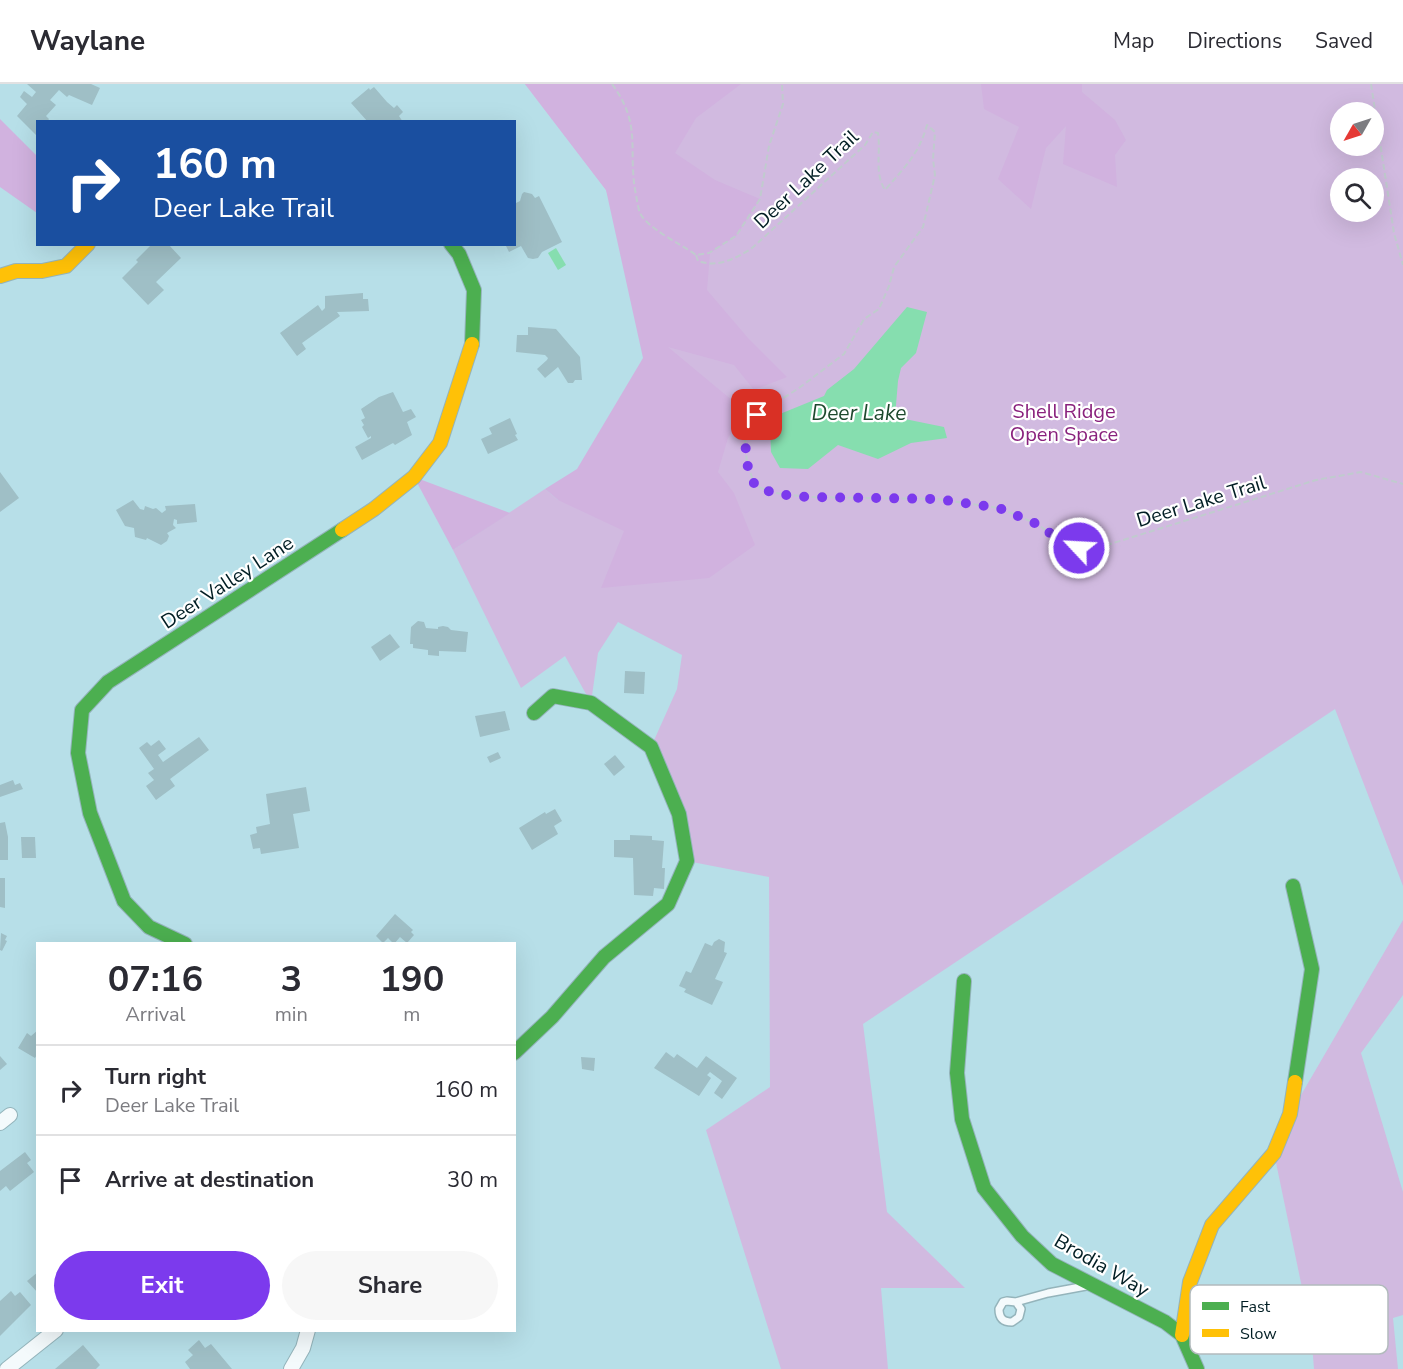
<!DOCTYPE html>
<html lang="en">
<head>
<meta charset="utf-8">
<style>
	body { margin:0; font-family:"Nunito Sans",sans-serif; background:#f7f7f7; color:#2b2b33; height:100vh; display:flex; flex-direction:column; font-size:22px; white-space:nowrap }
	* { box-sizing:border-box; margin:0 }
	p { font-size:20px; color:#7c7c81 }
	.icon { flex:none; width:33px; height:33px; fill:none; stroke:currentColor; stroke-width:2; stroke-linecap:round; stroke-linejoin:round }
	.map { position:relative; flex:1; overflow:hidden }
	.sheet { position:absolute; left:36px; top:858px; width:480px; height:390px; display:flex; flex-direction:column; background:#fff; border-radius:0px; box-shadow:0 6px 24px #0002 }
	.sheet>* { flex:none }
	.hud { position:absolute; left:36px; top:36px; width:480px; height:126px; border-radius:0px; box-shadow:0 6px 24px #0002; background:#1a4fa0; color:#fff; overflow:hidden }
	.needle { width:39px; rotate:231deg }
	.tools { position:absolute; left:1330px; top:18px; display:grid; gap:12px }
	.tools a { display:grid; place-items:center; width:54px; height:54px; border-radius:50%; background:#fff; box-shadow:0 6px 24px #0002; font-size:30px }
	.pin { position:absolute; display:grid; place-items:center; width:51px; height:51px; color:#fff; margin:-26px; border-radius:12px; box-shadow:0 3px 9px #0006 }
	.me { position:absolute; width:66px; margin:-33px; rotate:295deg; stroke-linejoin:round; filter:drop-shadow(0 0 4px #0008) }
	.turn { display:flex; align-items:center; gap:21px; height:126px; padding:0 18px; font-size:27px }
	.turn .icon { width:78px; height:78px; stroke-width:2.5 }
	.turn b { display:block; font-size:42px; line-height:51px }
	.eta { display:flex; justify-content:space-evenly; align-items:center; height:102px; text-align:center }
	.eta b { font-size:36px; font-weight:700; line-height:42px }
	.action { display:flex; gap:12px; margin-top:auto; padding:12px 18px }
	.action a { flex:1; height:69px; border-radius:36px; background:#7c3aed; color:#fff; font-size:24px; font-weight:700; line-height:69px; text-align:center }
	.action a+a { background:#f7f7f7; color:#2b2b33 }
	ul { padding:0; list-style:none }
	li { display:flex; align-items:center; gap:18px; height:90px; padding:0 18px; border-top:2px solid #e1e1e2 }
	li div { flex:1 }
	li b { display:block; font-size:22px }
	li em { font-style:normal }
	header { display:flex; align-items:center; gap:36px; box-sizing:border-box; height:84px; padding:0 30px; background:#fff; border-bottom:2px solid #e1e1e2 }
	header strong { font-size:28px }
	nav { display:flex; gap:33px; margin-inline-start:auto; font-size:21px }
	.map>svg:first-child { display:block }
	.green { fill:#d1bae0; fill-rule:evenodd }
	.forest { fill:#d1b2df }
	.water { fill:#86deaf }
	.building { fill:#9fbfc6 }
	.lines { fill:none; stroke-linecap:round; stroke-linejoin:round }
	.lane-casing { stroke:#94b4bb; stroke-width:10 }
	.street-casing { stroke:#94b4bb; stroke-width:16 }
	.fast-casing { stroke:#94b4bb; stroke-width:16 }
	.slow-casing { stroke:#94b4bb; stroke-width:16 }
	.path { stroke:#c0cbce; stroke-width:2; stroke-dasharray:6 3; stroke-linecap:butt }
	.lane { stroke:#f4fafc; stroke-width:7 }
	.street { stroke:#f4fafc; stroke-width:14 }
	.fast { stroke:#4caf50; stroke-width:14 }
	.slow { stroke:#ffc107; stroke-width:14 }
	.route { stroke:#7c3aed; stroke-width:10; stroke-dasharray:0 18 }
	.labels { text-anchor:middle; stroke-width:4.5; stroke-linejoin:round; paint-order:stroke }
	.street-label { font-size:20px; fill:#001d23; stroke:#fff }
	.park-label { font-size:20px; fill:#89217d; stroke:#fff }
	.water-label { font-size:21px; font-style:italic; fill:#1d492d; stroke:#fff }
	.key { fill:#fff; stroke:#b2bbbd; stroke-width:1.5 }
	.key-label { font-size:16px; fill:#001d23 }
</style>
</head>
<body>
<header>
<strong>Waylane</strong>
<nav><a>Map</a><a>Directions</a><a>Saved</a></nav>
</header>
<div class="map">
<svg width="1403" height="1285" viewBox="0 0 1403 1285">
	<rect width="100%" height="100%" fill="#b7dfe8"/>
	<g class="green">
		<path d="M525 0H1403V802L1335 625 863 940 887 1128 965 1204H881L888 1285H781L706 1046 770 1003 769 793 687 777 651 663 677 605 682 571 618 538 598 569 591 619 565 572 521 604 453 466 545 405 558 416 692 325 606 106ZM1341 28H1374V62H1341ZM1341 94H1374V128H1341Z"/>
		<polygon points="1403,836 1403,911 1361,969 1403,1108 1403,1231 1393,1234 1398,1285 1314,1285 1311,1247 1274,1069 1290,1030"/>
	</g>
	<g class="forest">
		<polygon points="525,0 741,0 696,34 675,69 715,96 760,115 736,152 710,169 707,206 748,254 787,293 754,306 734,281 668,263 745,327 728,354 718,388 734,409 755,461 709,494 601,504 624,447 558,416 545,405 577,385 643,274 606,106"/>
		<polygon points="981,0 1082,0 1082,8 1115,36 1126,56 1115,71 1117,103 1063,80 1066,42 1046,64 1031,125 998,95 1019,43 984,25"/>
		<polygon points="0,35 37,72 37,129 0,103"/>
		<polygon points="414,393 510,429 453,466"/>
	</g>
	<g class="water">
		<polygon points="556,164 566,181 558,186 548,169"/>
		<polygon points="907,223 927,228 916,269 901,284 898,297 895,333 944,343 947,354 911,359 878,375 838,361 808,385 780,384 771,368 770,340 775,332 824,312 827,306 854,285"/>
	</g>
	<g class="building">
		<polygon points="27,0 91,0 100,4 92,21 69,11 67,13 59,6 50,16 56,21 46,32 49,35 47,38 38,38 38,53 17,32 27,20 20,13 24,7 32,13 36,8"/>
		<polygon points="374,3 387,18 394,24 397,21 403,28 399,32 403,38 368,38 351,19 369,4 370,6"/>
		<polygon points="524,108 532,110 535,114 539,112 562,158 542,168 538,174 533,175 528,174 521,162 509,168 505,160 514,160 514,120 520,117 522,110"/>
		<polygon points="152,160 168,160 181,174 156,198 164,206 148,221 122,194 138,178 136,176"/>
		<polygon points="363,209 363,215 368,215 369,227 337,228 340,232 302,259 306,265 297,272 280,249 318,221 322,227 325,224 325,212"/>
		<polygon points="528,243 556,245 580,273 582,296 575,296 573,299 568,299 558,283 545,294 537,285 547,276 548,274 545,271 516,268 517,251 528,251"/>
		<polygon points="393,308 403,328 411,325 416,333 407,338 412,351 395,361 393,359 362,376 355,363 371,354 371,352 368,354 362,343 364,341 361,336 365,334 361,325 379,313"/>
		<polygon points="510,334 517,350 515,351 518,356 488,370 481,355 492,350 489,344"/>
		<polygon points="0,388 19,414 0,428"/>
		<polygon points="133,416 140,425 144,426 145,422 153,425 156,424 162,429 166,426 165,422 195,420 197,438 177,440 177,436 174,435 173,441 176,444 167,449 169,452 167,457 161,461 147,454 146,456 135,453 134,444 125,442 116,426"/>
		<polygon points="418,537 424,538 426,544 438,545 438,543 443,542 448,543 451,546 468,548 466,568 439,567 439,572 428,571 428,566 413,564 413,560 410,560 411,543"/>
		<polygon points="390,550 400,563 380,577 371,563"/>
		<polygon points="625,587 645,588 644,610 624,609"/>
		<polygon points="505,627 510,646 480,653 475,632"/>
		<polygon points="199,653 209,666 170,695 175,702 156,716 146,702 154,696 148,689 154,685 139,664 147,658 151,662 159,656 166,665 158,671 163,678"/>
		<polygon points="498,668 501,674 490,679 487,673"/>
		<polygon points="615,671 625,683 614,692 604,680"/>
		<polygon points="13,696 15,701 20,699 23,705 0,713 0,701"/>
		<polygon points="306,703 310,727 293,730 299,764 261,770 260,764 253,765 250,751 257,749 256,743 270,740 266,710"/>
		<polygon points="555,725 562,737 554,742 558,750 532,766 519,744 545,728 546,730"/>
		<polygon points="5,738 8,753 8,776 0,776 0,739"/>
		<polygon points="630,751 652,752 652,756 664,757 662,784 665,784 664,805 654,804 653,812 634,811 633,774 614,773 614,756 630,756"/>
		<polygon points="21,753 35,753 36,774 22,774"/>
		<polygon points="0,794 5,794 5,824 0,823"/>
		<polygon points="395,830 413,846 411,848 414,851 407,859 400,853 394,860 388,854 383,859 376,852"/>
		<polygon points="1,849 7,852 5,856 7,857 2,867 0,866"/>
		<polygon points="719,855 725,858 724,868 727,869 715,895 723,898 712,921 684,908 686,905 679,902 686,887 691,889 705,859 712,862 714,858"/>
		<polygon points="38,946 38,969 35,974 18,964 27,949 31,952"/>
		<polygon points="666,968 674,974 677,970 697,984 706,972 737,994 722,1015 714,1009 722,997 710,988 707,991 711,994 699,1012 654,984"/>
		<polygon points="0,972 7,980 0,986"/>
		<polygon points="581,973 595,974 594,987 582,985"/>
		<polygon points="25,1068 31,1076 27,1079 34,1088 10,1107 6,1102 0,1107 0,1087"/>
		<polygon points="38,1188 38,1209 27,1197"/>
		<polygon points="11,1207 15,1212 20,1208 31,1221 0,1252 0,1217"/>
		<polygon points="199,1256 205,1264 211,1260 232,1285 190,1285 185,1278 193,1271 188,1266"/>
		<polygon points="83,1261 100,1281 96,1285 55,1285"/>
	</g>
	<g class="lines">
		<defs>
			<path id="lane" d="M1016 1218 1021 1225 1019 1233 1012 1238C1003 1238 999 1234 999 1225L1003 1218 1007 1217 1016 1218 1048 1209 1086 1202"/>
			<g id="street">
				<polyline points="0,1039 10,1031"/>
				<polyline points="7,1285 56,1246"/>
				<polyline points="291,1285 303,1264 308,1246"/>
			</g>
			<g id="fast">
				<polyline points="451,160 459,170 474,206 472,260"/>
				<polyline points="1293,802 1312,885 1295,998"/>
				<polyline points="185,860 149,843 124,817 90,729 78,669 82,626 108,598 342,446"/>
				<polyline points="964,897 957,989 962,1035 984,1104 1022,1152 1052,1180 1165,1238 1182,1251 1197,1285"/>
				<polyline points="514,969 552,933 604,873 668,820 687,777 679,730 651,663 591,619 553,612 534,629"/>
			</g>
			<g id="slow">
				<polyline points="0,192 16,187 42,187 66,182 88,160"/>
				<polyline points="342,446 374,425 414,393 440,359 472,260"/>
				<polyline points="1182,1251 1190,1198 1212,1141 1274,1069 1290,1030 1295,998"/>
			</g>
		</defs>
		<use href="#lane" class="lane-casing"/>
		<use href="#street" class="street-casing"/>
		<use href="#fast" class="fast-casing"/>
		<use href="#slow" class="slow-casing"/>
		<g class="path">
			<path d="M612 0C643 42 627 66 636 111 637 116 638 124 640 129 648 145 681 160 696 171L709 169 736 152 760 115 769 62 783 20 782 0"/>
			<polyline points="1371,0 1394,149 1403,181"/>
			<path d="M696 171 698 177C718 184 734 175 751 165L865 61 873 48 878 49C881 70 874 88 885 106 904 84 919 70 927 41L935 48 933 75 935 91 923 143 894 183 889 202 879 225 864 235 844 270 799 304 757 331 745 356 747 379 755 402 776 409 807 413 937 415 999 424 1037 440 1067 461 1091 466 1316 396 1361 388 1403 400"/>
		</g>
		<use href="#lane" class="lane"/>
		<use href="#street" class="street"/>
		<use href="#fast" class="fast"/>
		<use href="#slow" class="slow"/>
	</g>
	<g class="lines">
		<polyline class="route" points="757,331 745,356 747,380 755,402 776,410 807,413 937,415 999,424 1037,440 1067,461 1079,464"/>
	</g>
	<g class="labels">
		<g class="street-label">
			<text transform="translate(806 95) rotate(-43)" y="7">Deer Lake Trail</text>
			<text transform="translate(1201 417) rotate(-17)" y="7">Deer Lake Trail</text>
			<text transform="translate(227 498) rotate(-33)" y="7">Deer Valley Lane</text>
			<text transform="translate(1102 1181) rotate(30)" y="7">Brodia Way</text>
		</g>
		<g class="park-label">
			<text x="1064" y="334">Shell Ridge<tspan x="1064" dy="23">Open Space</tspan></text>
		</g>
		<g class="water-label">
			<text x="859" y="336">Deer Lake</text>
		</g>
	</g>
	<rect x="1190" y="1201" width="198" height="69" rx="9" class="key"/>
	<rect x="1202" y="1218" width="27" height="8" fill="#4caf50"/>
	<rect x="1202" y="1245" width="27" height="8" fill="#ffc107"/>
	<g class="key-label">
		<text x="1240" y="1228">Fast</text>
		<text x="1240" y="1255">Slow</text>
	</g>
</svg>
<div class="tools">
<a><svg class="needle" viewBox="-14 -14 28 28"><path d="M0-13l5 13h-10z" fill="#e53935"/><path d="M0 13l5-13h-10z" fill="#7c7c81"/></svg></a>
<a><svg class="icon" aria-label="search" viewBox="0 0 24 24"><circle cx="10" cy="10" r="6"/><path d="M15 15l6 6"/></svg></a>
</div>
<div class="pin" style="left:757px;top:331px;background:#d93025"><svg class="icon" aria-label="arrive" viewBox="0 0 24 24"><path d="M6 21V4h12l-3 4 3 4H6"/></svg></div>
<svg class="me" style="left:1079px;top:464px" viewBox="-20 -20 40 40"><circle r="17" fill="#7c3aed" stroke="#fff" stroke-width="3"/><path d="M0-11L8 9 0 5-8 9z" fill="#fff"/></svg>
<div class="hud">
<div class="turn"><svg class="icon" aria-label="right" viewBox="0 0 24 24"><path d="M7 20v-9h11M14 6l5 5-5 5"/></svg><div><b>160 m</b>Deer Lake Trail</div></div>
</div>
<section class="sheet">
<div class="eta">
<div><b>07:16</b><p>Arrival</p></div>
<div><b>3</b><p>min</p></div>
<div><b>190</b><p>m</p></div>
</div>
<ul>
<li><svg class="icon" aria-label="right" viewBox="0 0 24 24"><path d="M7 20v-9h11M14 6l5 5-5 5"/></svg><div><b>Turn right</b><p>Deer Lake Trail</p></div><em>160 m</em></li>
<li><svg class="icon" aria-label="arrive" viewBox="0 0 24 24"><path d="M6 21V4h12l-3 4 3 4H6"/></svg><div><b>Arrive at destination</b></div><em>30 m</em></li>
</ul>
<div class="action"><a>Exit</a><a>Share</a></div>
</section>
</div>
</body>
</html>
